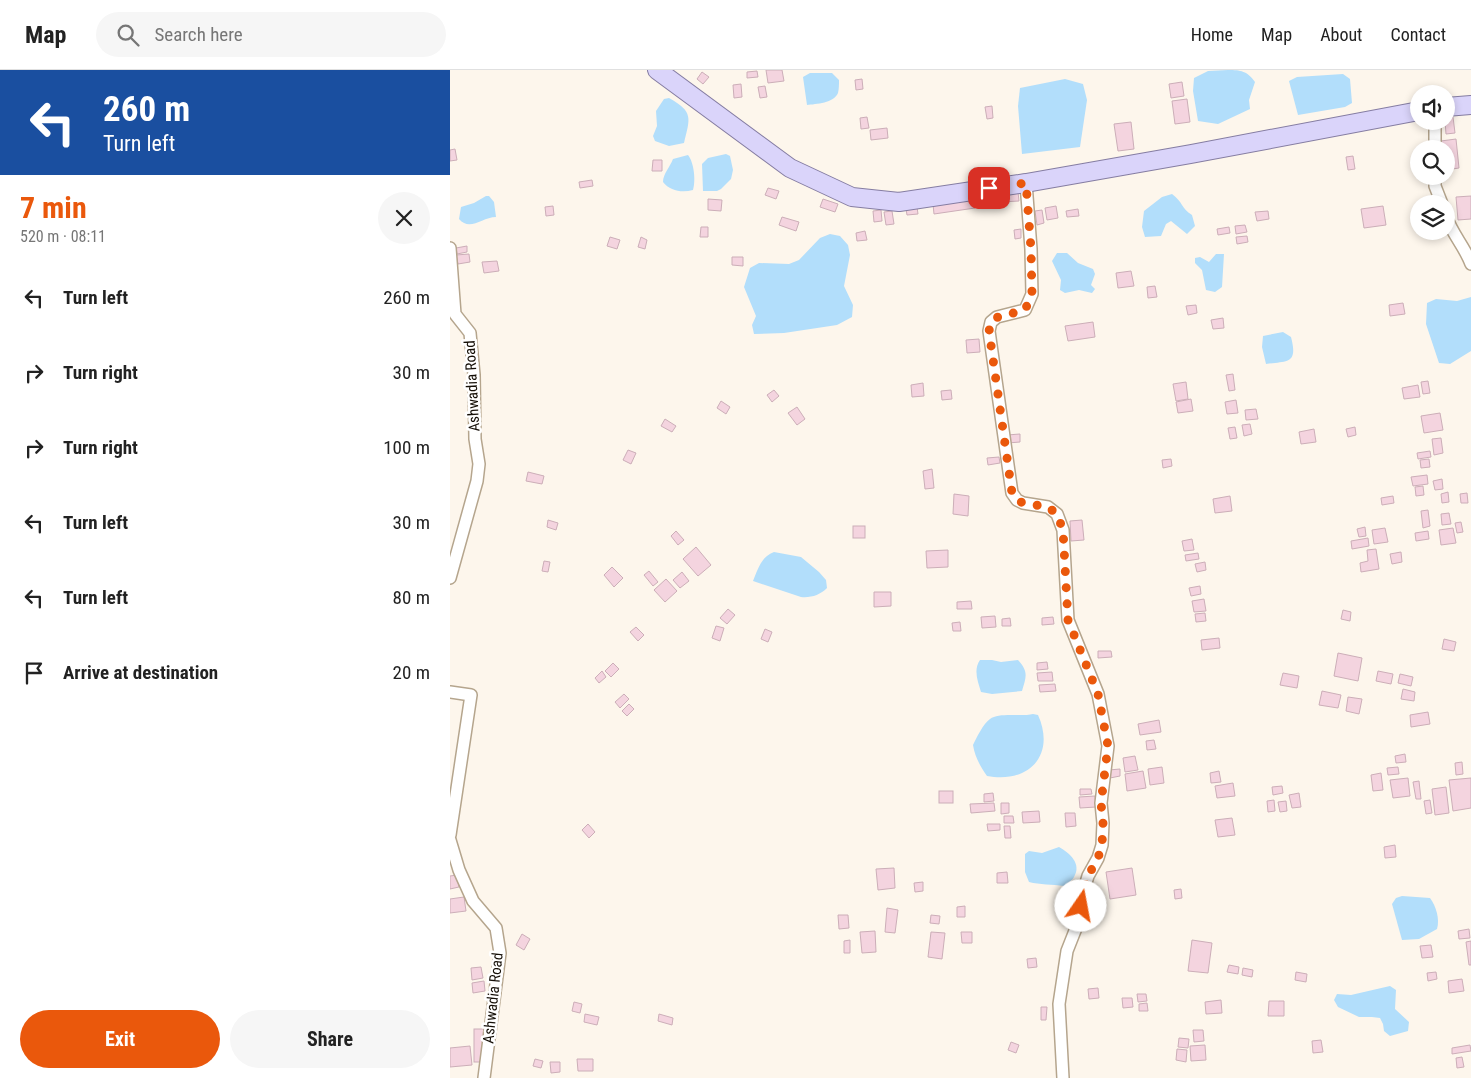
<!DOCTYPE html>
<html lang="en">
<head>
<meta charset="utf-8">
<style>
	body { margin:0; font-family:"Roboto Condensed",sans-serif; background:#f6f6f6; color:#222; height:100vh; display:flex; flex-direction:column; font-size:19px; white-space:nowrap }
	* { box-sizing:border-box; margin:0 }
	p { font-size:16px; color:#767676 }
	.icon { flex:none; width:28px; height:28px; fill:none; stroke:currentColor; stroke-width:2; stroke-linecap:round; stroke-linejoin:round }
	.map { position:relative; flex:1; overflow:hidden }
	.side { display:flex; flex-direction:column; background:#fff; width:450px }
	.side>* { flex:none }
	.hud { background:#1a4fa0; color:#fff; overflow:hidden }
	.fabs { position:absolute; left:960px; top:15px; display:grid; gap:10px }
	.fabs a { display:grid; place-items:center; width:45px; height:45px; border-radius:50%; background:#fff; box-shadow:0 2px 8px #0003; font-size:25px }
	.pin { position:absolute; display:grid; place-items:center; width:42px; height:42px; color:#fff; margin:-21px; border-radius:10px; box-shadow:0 2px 8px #0006 }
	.me { position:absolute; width:55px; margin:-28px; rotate:12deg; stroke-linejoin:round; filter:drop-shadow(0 0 4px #0008) }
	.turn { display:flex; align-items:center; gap:18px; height:105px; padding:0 20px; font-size:22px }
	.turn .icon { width:65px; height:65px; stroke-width:2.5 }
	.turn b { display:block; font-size:35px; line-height:42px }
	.round { display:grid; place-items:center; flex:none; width:52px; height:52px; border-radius:26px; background:#f6f6f6 }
	.headline { display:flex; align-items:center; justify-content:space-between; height:85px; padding:0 20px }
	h1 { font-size:30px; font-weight:700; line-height:38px; color:#ea580c }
	.primary-button { display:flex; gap:10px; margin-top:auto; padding:10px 20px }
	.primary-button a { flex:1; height:58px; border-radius:30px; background:#ea580c; color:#fff; font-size:20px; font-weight:700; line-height:58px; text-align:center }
	.primary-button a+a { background:#f6f6f6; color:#222 }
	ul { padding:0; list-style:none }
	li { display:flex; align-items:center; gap:15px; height:75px; padding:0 20px }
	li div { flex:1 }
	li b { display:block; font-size:19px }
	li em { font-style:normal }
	header { display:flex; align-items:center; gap:30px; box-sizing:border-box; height:70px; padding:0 25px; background:#fff; border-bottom:1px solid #e0e0e0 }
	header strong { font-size:24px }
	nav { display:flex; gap:28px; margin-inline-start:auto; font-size:18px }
	.search { width:350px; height:45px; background:#f6f6f6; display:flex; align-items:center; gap:12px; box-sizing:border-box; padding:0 18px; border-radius:28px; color:#767676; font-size:19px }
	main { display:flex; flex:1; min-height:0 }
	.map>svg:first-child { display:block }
	.water { fill:#b2defb }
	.building { fill:#f4d4df; stroke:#ccaeb8 }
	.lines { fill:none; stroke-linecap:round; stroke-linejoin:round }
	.minor-casing { stroke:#b5a58d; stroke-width:14 }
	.primary-casing { stroke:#857da2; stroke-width:20 }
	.minor { stroke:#fff; stroke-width:11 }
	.primary { stroke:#dad4fa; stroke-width:18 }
	.route { stroke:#ea580c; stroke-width:9; stroke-dasharray:0 16.2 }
	.labels { text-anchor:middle; stroke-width:5; stroke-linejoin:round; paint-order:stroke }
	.street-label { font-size:15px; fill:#150f07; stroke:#fff }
</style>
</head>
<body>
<header>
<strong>Map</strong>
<div class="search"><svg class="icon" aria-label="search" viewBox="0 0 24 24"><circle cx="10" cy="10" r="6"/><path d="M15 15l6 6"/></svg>Search here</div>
<nav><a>Home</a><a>Map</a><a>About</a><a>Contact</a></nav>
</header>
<main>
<section class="side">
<div class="hud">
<div class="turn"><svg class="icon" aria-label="left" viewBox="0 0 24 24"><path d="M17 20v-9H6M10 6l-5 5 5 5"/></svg><div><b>260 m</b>Turn left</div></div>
</div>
<div class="headline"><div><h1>7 min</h1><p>520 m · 08:11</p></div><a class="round"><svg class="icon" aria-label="close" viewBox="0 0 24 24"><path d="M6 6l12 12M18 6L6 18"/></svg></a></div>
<ul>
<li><svg class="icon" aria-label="left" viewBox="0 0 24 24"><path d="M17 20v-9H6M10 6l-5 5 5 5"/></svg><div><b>Turn left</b></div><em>260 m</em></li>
<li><svg class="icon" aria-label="right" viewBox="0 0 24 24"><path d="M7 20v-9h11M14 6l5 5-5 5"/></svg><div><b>Turn right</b></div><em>30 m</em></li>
<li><svg class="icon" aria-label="right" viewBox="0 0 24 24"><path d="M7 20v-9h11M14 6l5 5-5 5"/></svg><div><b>Turn right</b></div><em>100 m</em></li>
<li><svg class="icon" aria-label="left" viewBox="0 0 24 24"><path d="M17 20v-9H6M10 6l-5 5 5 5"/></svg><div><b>Turn left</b></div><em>30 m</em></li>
<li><svg class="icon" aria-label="left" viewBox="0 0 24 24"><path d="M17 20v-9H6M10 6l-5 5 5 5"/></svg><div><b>Turn left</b></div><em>80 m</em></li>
<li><svg class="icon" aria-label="arrive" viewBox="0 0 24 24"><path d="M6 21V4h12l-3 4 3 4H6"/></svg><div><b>Arrive at destination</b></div><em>20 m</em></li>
</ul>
<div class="primary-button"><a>Exit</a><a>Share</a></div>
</section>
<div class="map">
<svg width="1021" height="1008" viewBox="0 0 1021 1008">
	<rect width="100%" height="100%" fill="#fdf6ec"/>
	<g class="water">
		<path d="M778 0C791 0 797 1 805 12L799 30 800 39 768 54 748 51 743 21 744 8 758 1Z"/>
		<path d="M360 3H382L389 10C389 14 389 19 388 23 384 33 366 34 357 35L353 7Z"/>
		<polygon points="893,4 900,9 902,33 895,37 848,45 839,11 847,7"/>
		<polygon points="615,9 633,14 637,30 630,77 572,84 568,36 570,18"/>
		<path d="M219 28C244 42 240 48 234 73L219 76 205 71 203 66 207 56 206 41 214 29Z"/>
		<polygon points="276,84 280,86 283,100 281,109 271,119 267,121 253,121 252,94 258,88"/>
		<path d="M238 85C244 92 246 111 243 120 232 123 220 121 213 112 213 104 220 97 223 89Z"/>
		<path d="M722 124C733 132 731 138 742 145L745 156 737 164 721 151 716 154 711 166 695 167 692 157 694 141 712 127Z"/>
		<path d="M36 126H39L44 132 46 147C32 147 20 162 9 149L11 137 24 133Z"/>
		<polygon points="380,164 390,166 398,175 400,185 394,216 403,235 402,247 387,255 334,263 304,264 302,255 306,246 294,217 300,198 309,193 339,194 349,190 370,168"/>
		<polygon points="607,183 617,183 628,193 643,199 645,204 641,215 645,219 642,223 629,220 615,223 610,220 611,210 602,191"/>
		<polygon points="766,184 774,184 772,217 765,222 756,220 752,200 745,193 745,188 750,187 759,192"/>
		<polygon points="1021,227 1021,281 1000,294 989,293 976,254 977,233 986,229 1007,231"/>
		<path d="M833 262 841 267C848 294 838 291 816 294L812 277 813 266Z"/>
		<path d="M324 482 351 487 369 502 376 510 377 518C370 525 361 528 351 527L303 511C308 499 311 487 324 482Z"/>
		<path d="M530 590H542L551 592 568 590C579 602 576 607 572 621L542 624 531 622C528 612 523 600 530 590Z"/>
		<path d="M583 644 588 645C606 685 579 714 537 706 530 696 525 687 523 675 527 667 533 654 540 649 549 642 571 647 583 644Z"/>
		<path d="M609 777C620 783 632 794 624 807 622 811 617 813 614 816 602 814 590 815 579 812L575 802V784L579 781 592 783Z"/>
		<path d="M952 826 980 828C986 836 990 849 987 859L969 869 952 870 942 834 946 828Z"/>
		<polygon points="940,916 946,920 945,939 959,952 958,961 940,966 934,961 933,954 930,948 922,947 909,947 888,937 884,930 887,924 901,925"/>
	</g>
	<g class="building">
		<polygon points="316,0 332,0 334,11 318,13"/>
		<polygon points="307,1 308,7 297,8 297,2"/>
		<polygon points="252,2 259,7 253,14 247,9"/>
		<polygon points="412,9 413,19 406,20 405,10"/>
		<polygon points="732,12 734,26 721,28 719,14"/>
		<polygon points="291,14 292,27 284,28 283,15"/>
		<polygon points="315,16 317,27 310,28 308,17"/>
		<polygon points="737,29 740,52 725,54 722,31"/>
		<polygon points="542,36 543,48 537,49 535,37"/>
		<polygon points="417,47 419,58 411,59 410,48"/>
		<polygon points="1003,47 1005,63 996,64 995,51 996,48"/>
		<polygon points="681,52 684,79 668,81 664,54"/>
		<polygon points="437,58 438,68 421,70 420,60"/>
		<polygon points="1006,69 1009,98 996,100 996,79 992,79 991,71"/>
		<polygon points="5,79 7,90 0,91 0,80"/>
		<polygon points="903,86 905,99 898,100 896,87"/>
		<polygon points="203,90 212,90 212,101 202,101"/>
		<polygon points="142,110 143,116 130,118 129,112"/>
		<polygon points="318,118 329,121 326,129 315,125"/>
		<polygon points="568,122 569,131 551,132 550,123"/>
		<polygon points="1021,126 1021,149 1008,150 1006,127"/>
		<polygon points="258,129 272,130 271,141 258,140"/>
		<polygon points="373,129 388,134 385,142 370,137"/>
		<polygon points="524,129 525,138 484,144 483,134"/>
		<polygon points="103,136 104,145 96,146 95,137"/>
		<polygon points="606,136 608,148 597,150 595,138"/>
		<polygon points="933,136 936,155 914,158 911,139"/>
		<polygon points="467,137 468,144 457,145 456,139"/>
		<polygon points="628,139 629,146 617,147 616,141"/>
		<polygon points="431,140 432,151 424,152 423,141"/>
		<polygon points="592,140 594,153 587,155 585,141"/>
		<polygon points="442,141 444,154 436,155 434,142"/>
		<polygon points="818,141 819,149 807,151 805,142"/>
		<polygon points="332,147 349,152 346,161 329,155"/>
		<polygon points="795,155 797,162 786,164 785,156"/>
		<polygon points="251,157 258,157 258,167 250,167"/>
		<polygon points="779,157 780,163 768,165 767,159"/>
		<polygon points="571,159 571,168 565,169 564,160"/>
		<polygon points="415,161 417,170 407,171 406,163"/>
		<polygon points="797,166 798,172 787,174 786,167"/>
		<polygon points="160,167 170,170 167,179 157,176"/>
		<polygon points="191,167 197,170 195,179 188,177"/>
		<polygon points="17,176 17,182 7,184 6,178"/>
		<polygon points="19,184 20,192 8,194 6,185"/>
		<polygon points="282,187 293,187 293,196 282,195"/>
		<polygon points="47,191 49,201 34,203 32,192"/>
		<polygon points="681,201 684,216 668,218 666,203"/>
		<polygon points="705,216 707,227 698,228 697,217"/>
		<polygon points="953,233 955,244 940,246 939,235"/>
		<polygon points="746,235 747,243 738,245 736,236"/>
		<polygon points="773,248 774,258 763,259 761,250"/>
		<polygon points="643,252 645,267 618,271 615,256"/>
		<polygon points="529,269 530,282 517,283 516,270"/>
		<polygon points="783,304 785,320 779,321 776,305"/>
		<polygon points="978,311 980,323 973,324 971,312"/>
		<polygon points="736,312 738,329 726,331 723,314"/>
		<polygon points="473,313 474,326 462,327 461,315"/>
		<polygon points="968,315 970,327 954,329 952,318"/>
		<polygon points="324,320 329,326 322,332 317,325"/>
		<polygon points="501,320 502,329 492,330 491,321"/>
		<polygon points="741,329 743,341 728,343 726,332"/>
		<polygon points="786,330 788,343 777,344 775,332"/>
		<polygon points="271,331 280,337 276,344 267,338"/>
		<polygon points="347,337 355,349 347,355 338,343"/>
		<polygon points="806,339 808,349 796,350 795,340"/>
		<polygon points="990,343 993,360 974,363 971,346"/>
		<polygon points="215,349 226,356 222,362 211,356"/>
		<polygon points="800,354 802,364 794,366 792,355"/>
		<polygon points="785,357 787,368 780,369 778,358"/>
		<polygon points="905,357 906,365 898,367 896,359"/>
		<polygon points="864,359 866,372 851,374 849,362"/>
		<polygon points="570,364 570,372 558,373 557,365"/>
		<polygon points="991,368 993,383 984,385 982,369"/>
		<polygon points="178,380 186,383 181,394 173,390"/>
		<polygon points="980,381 981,387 968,389 967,383"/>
		<polygon points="549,387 550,393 538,395 537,388"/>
		<polygon points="721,389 722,396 713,398 712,390"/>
		<polygon points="979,389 980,397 971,398 970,390"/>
		<polygon points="482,399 484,418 475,419 473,401"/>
		<polygon points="78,402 94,406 92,414 76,411"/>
		<polygon points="977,405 978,414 963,416 961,407"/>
		<polygon points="992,409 993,419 985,420 983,411"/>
		<polygon points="973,416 974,425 966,426 965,417"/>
		<polygon points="998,422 999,432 992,433 991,424"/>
		<polygon points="1017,423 1018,433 1011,433 1010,424"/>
		<polygon points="504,424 519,426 518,446 503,444"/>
		<polygon points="780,426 782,441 765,443 763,429"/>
		<polygon points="943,426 944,433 932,435 931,428"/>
		<polygon points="978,440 980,456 973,458 971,441"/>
		<polygon points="999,443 1001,454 992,455 991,444"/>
		<polygon points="98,450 108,453 106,460 97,457"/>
		<polygon points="632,450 634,470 621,471 620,451"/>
		<polygon points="1011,452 1013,462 1007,463 1005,453"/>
		<rect x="403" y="456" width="12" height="12"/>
		<polygon points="915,457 916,466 909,467 907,459"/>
		<polygon points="935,458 938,472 924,474 922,460"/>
		<polygon points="1003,458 1006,473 991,475 989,460"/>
		<polygon points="226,461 234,470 228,475 221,466"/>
		<polygon points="978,461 979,469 966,471 965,463"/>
		<polygon points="918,468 919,476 902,479 901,471"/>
		<polygon points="742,469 744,480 734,481 732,471"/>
		<polygon points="246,477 261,495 248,506 233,489"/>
		<polygon points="926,479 929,499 911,502 910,493 918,491 917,480"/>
		<polygon points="498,480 498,497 477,498 476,481"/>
		<polygon points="951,482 952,492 942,494 940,484"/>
		<polygon points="748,483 749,489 736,491 735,485"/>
		<polygon points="94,491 100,492 98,502 92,501"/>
		<polygon points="755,492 756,500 747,502 745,494"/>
		<polygon points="162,497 173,508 164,517 154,505"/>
		<polygon points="199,501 208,512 203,516 194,505"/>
		<polygon points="232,502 239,511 230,518 223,510"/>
		<polygon points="216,509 227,521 215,532 204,520"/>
		<polygon points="750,516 751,524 741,526 739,518"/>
		<polygon points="424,522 441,522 441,536 424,537"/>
		<polygon points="754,529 756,541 744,542 742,531"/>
		<polygon points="521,531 522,539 507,539 507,532"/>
		<polygon points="278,539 285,545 277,554 270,548"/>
		<polygon points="893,540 901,542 900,551 891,549"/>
		<polygon points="755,543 756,551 746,552 745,544"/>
		<polygon points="545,546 546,557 532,558 531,547"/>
		<polygon points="603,547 604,554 592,555 592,548"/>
		<polygon points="560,548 561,556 552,556 552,549"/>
		<polygon points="510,552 511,561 503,561 502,553"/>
		<polygon points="266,556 274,558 270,571 262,568"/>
		<polygon points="186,557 194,565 188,571 180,562"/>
		<polygon points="315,559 322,562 318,572 311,569"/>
		<polygon points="769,568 770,578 752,580 751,570"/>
		<polygon points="994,569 1006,572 1004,581 992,579"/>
		<polygon points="648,581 661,581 662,587 648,588"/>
		<polygon points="888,583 912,588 908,611 884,606"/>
		<polygon points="597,592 598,599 587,600 587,593"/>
		<polygon points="163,593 169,599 161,607 155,601"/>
		<polygon points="152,601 156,607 149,613 145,608"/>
		<polygon points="928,601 943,604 941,614 926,611"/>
		<polygon points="602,602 603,611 588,611 587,603"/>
		<polygon points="833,603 849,606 847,618 830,615"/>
		<polygon points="950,604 963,607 961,616 948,613"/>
		<polygon points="605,614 606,621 590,622 589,615"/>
		<polygon points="953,619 965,622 964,631 951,629"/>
		<polygon points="872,621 891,625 888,638 869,635"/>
		<polygon points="174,624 179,629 170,638 165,632"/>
		<polygon points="898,627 912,629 909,644 896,641"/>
		<polygon points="179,634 184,639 177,646 172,641"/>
		<polygon points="978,642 980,654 961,657 960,645"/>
		<polygon points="709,650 711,662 690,665 688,654"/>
		<polygon points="704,670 706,679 697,680 696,671"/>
		<polygon points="955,684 956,692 946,693 945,686"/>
		<polygon points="685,686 688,700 675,702 673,688"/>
		<polygon points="1012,692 1013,704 1006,705 1005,693"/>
		<polygon points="712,697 714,713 700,715 698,699"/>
		<polygon points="948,697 949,704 938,705 937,698"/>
		<polygon points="670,699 670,706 660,708 659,700"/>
		<polygon points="693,701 696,718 677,721 675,704"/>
		<polygon points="769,701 771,712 761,713 760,703"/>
		<polygon points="931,703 933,720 923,721 921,705"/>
		<polygon points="958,708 960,726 943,728 940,710"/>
		<polygon points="1021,708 1021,738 1003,741 999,710"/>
		<polygon points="969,711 971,729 966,729 963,712"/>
		<polygon points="783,713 785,726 767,728 765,716"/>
		<polygon points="832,716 833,723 823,725 822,717"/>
		<polygon points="996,717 999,743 985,745 982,719"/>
		<polygon points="630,719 641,719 642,724 630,725"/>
		<rect x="489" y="721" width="14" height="12"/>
		<polygon points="543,723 544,731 534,732 534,724"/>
		<polygon points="849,723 851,737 842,738 839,725"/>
		<polygon points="645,726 646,737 630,738 629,727"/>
		<polygon points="824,730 825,741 818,742 817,731"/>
		<polygon points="980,730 982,743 976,744 974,731"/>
		<polygon points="836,731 837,741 830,742 828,732"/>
		<polygon points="544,733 545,741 521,743 520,734"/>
		<polygon points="551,733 559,733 559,743 551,744"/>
		<polygon points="589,741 590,752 573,753 572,742"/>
		<polygon points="615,743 625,743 626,756 616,757"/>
		<polygon points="554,746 563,746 564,753 554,753"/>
		<polygon points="782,748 785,765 768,767 765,750"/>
		<polygon points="138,754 145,762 139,768 132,760"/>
		<polygon points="537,754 550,754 550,760 538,761"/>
		<polygon points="554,756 560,756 561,768 555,768"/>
		<polygon points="945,775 946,787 935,788 934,777"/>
		<polygon points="444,798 445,818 428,820 426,799"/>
		<polygon points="682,798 686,825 660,829 656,802"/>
		<polygon points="557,802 558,813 547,813 547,803"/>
		<polygon points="7,805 9,817 0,819 0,806"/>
		<polygon points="473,812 473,821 465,822 464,813"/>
		<polygon points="731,819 732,828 725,829 724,820"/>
		<polygon points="14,827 16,841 0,843 0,829"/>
		<polygon points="515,836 515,847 507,847 507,837"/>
		<polygon points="437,838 448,840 445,863 435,862"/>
		<polygon points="388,845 398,845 399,858 389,859"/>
		<polygon points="481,845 490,846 489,854 480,853"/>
		<polygon points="1019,859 1020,868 1009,869 1008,861"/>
		<polygon points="425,861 426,882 412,883 410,862"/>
		<polygon points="481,862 495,863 492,889 478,887"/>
		<polygon points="511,862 522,862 522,873 512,873"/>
		<polygon points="72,864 80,869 74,880 66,875"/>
		<polygon points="400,870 400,883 394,883 394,871"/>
		<polygon points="742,870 762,873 758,903 738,901"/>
		<polygon points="1021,871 1021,895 1019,895 1016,872"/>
		<polygon points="981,875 983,887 972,888 970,876"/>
		<polygon points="586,888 587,897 578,898 577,889"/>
		<polygon points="779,895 789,897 788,904 777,902"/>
		<polygon points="31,897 33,908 22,910 21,898"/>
		<polygon points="793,898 803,900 802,907 792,905"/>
		<polygon points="846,902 857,904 856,912 845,910"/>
		<polygon points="986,902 987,909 978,911 977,903"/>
		<polygon points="1012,909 1014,921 999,923 998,911"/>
		<polygon points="34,911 35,921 23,923 22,913"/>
		<polygon points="648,918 649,928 639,929 638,919"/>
		<polygon points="687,924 696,924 697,931 688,932"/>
		<polygon points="672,928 682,928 683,937 673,938"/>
		<polygon points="771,930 772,943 756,944 755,932"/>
		<polygon points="819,931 834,931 834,946 818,946"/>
		<polygon points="124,932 132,934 130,943 122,941"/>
		<polygon points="697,933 698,941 689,941 689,934"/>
		<polygon points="591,937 597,937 596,950 591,950"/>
		<polygon points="135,944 149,947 147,955 134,952"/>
		<polygon points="209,944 223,948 222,955 208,951"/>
		<rect x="24" y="959" width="10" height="33"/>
		<polygon points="743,960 753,960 754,971 744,972"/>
		<polygon points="729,968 739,969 738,978 728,977"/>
		<polygon points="871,970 873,982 863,983 862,971"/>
		<polygon points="561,972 569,975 566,983 558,980"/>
		<polygon points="755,975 756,990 741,991 740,976"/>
		<polygon points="1020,975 1021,981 1002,984 1002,978"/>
		<polygon points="20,976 22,995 0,997 0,978"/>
		<polygon points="727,979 737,980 736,992 726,990"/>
		<polygon points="1012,987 1014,997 1007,998 1006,988"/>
		<polygon points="85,989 93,991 91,998 83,996"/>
		<polygon points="127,989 143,989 143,1001 128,1001"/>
		<polygon points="100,992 110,992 110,1002 101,1003"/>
	</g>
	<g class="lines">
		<defs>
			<g id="minor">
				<polyline points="985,79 985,51"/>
				<polyline points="985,106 985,116 992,134"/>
				<polyline points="576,113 581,179 582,224 575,240 547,247 541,252 539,261 560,409 562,423 567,430 573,433 598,437 607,444 613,460 618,550 648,624 658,676 651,733 653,753 652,775 648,788 638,806 633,823 630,848 617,881 609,934 613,1008"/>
				<path d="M996 146C1002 164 1015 177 1021 194"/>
				<polyline points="0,178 5,244 20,263 24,305 25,369 29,394 27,411 0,508"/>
				<polyline points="0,622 21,625 0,765"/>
				<polyline points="0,770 9,800 23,831 46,858 50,883 34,1008"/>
			</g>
			<g id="primary">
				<polyline points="207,0 340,98 402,127 449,132 576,113 741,84 969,41"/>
				<polyline points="996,37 1021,35"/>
			</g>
		</defs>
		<use href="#minor" class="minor-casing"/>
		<use href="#primary" class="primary-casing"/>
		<use href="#minor" class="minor"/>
		<use href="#primary" class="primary"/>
	</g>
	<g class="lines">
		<polyline class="route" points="539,118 576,113 581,179 582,224 575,240 548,247 541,252 539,261 562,423 567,430 573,433 598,437 607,444 613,460 618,550 648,624 658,676 651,733 653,753 652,775 648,788 638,806 633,823 631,836"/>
	</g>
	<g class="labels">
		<g class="street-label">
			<text transform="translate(22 316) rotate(-93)" y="5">Ashwadia Road</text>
			<text transform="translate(43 928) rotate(-84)" y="5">Ashwadia Road</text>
		</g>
	</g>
</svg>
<div class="fabs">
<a><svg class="icon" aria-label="sound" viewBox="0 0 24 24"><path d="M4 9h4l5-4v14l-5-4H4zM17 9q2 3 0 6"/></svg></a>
<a><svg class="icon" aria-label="search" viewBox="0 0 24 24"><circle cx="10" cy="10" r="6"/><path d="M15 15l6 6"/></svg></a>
<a><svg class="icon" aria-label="layers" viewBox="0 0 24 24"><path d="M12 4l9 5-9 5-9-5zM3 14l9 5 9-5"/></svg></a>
</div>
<div class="pin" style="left:539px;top:118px;background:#d93025"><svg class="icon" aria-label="arrive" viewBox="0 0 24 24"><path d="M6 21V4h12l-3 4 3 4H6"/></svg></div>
<svg class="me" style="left:631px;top:836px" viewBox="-20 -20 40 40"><circle r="19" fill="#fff"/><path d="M0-13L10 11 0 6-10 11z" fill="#ea580c"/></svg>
</div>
</main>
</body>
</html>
